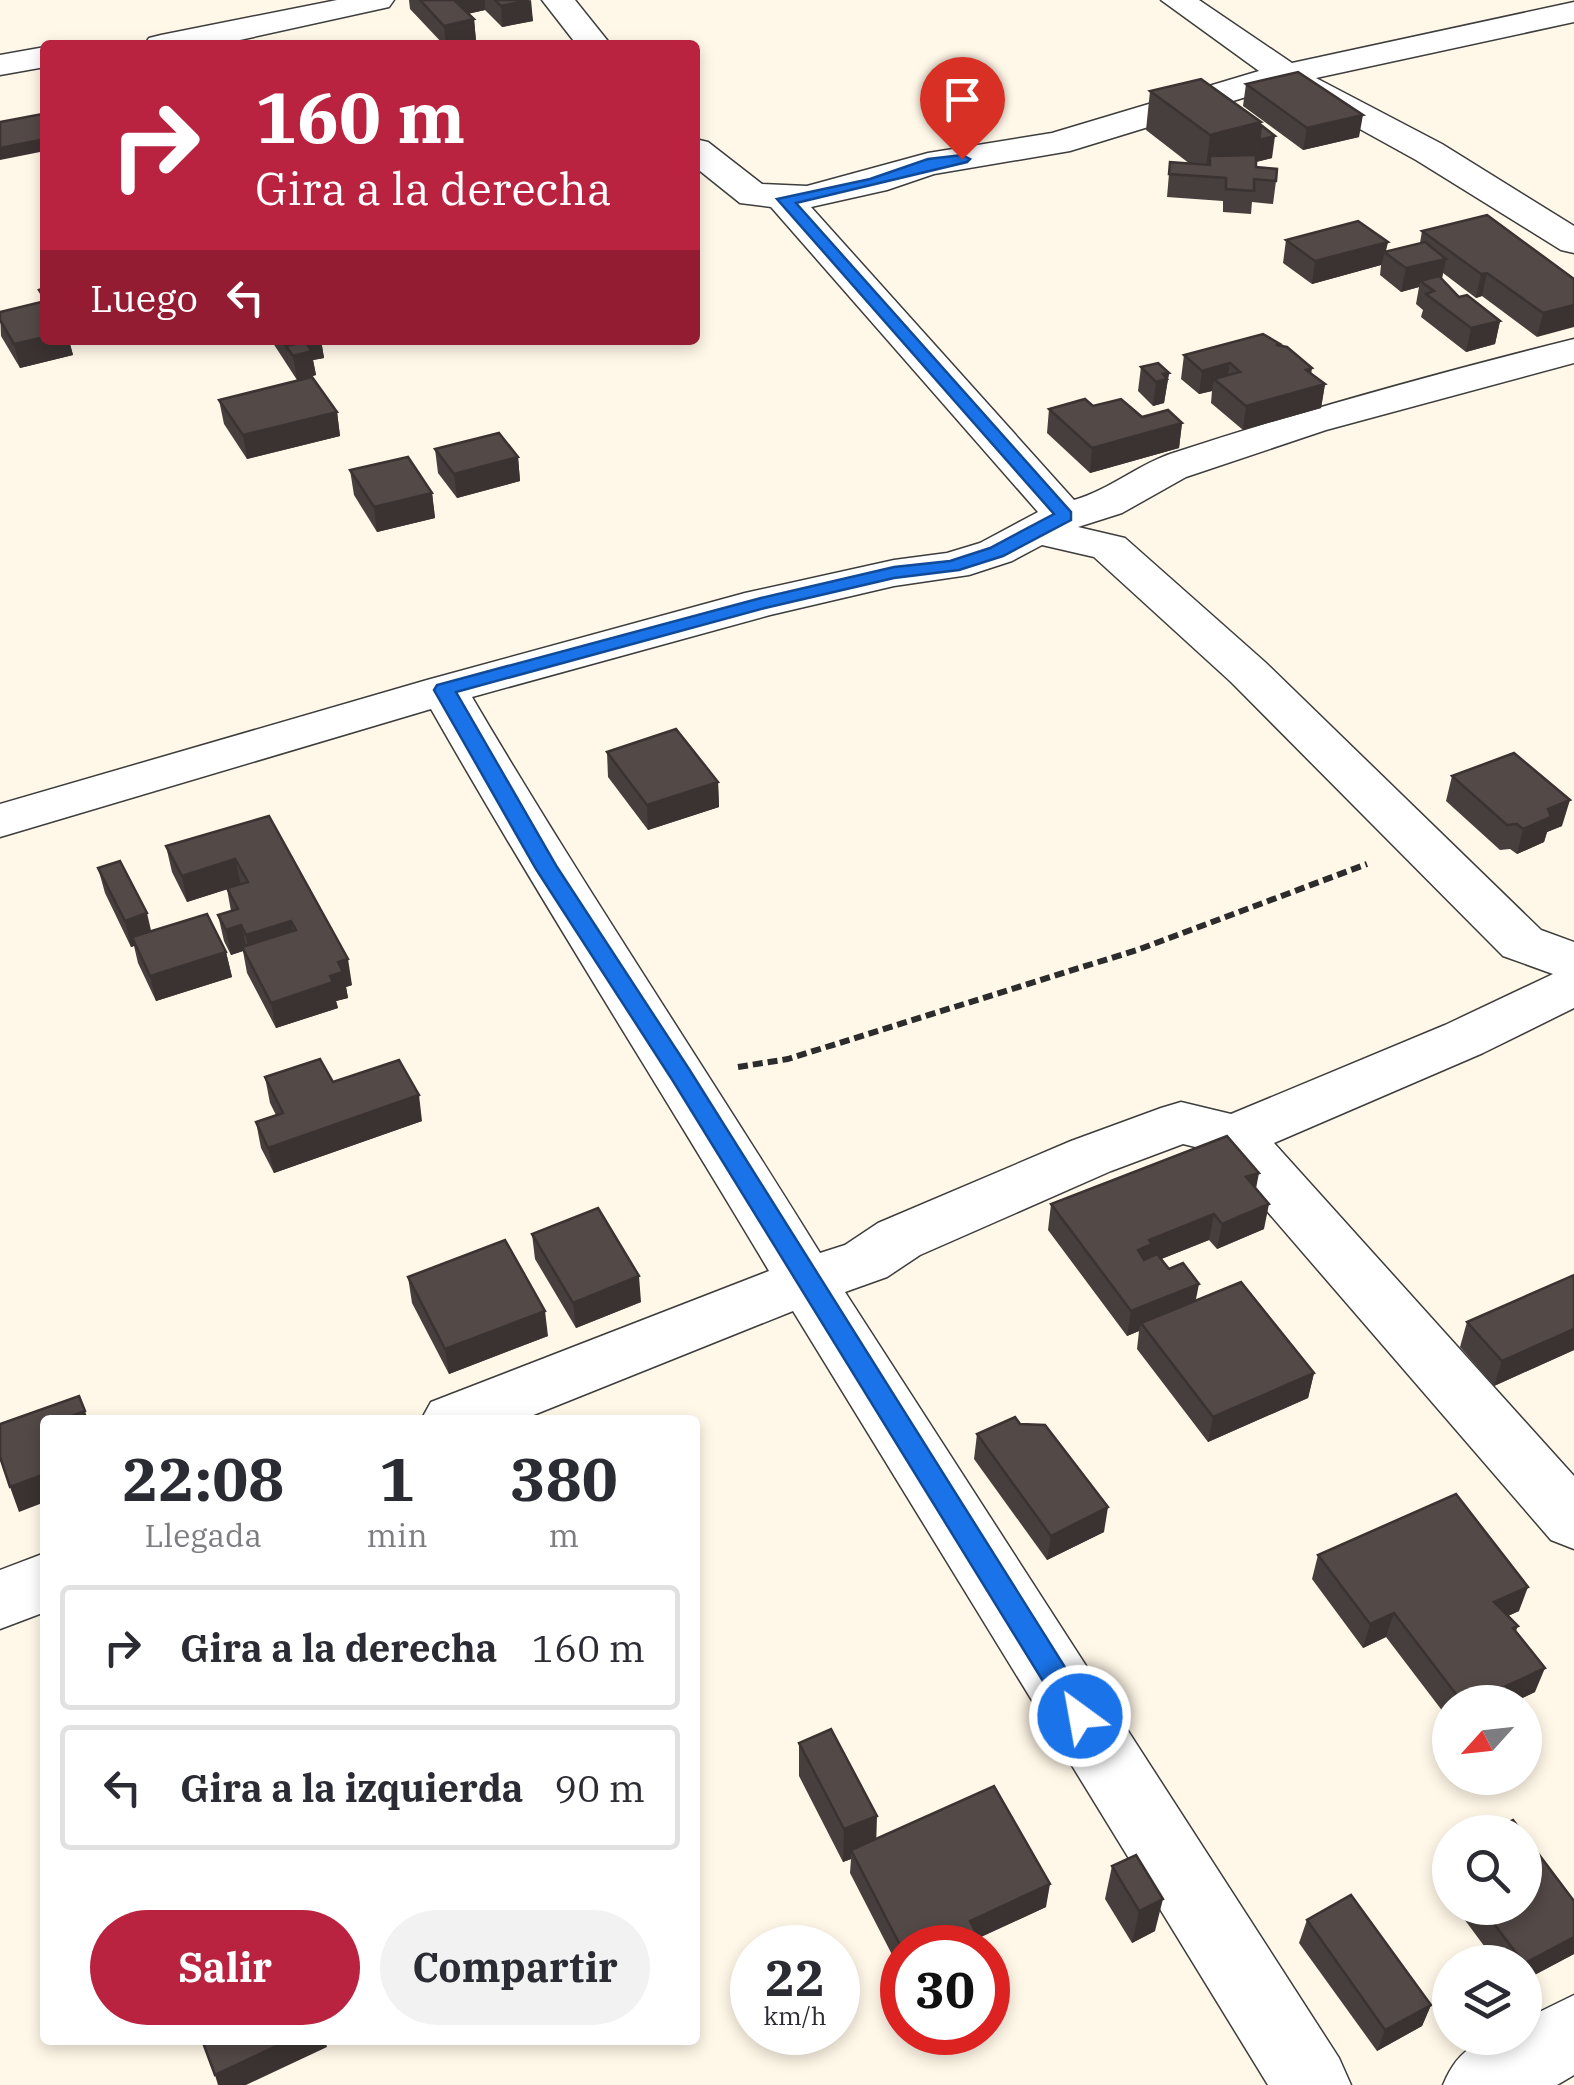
<!DOCTYPE html>
<html lang="es">
<head>
<meta charset="utf-8">
<style>
	body { margin:0; font-family:"IBM Plex Serif",serif; background:#f2f2f3; color:#2b2b33; height:100vh; display:flex; flex-direction:column; font-size:38px; white-space:nowrap }
	* { box-sizing:border-box; margin:0 }
	p { font-size:32px; color:#7c7c81 }
	.icon { flex:none; width:55px; height:55px; fill:none; stroke:currentColor; stroke-width:2; stroke-linecap:round; stroke-linejoin:round }
	.map { position:relative; flex:1; overflow:hidden }
	.panel { position:absolute; left:40px; top:1415px; width:660px; height:630px; display:flex; flex-direction:column; background:#fff; border-radius:10px; box-shadow:0 5px 15px #0003 }
	.panel>* { flex:none }
	.top-card { position:absolute; left:40px; top:40px; width:660px; height:305px; border-radius:10px; box-shadow:0 5px 15px #0003; background:#b9233f; color:#fff; overflow:hidden }
	.needle { width:65px; rotate:243deg }
	.controls { position:absolute; left:1432px; top:1685px; display:grid; gap:20px }
	.controls a { display:grid; place-items:center; width:110px; height:110px; border-radius:50%; background:#fff; box-shadow:0 5px 15px #0003; font-size:50px }
	.speed { position:absolute; left:730px; top:1925px; display:flex; gap:20px; font-size:50px; font-weight:700; text-align:center }
	.speed>* { display:grid; place-content:center; width:130px; height:130px; border-radius:50%; background:#fff; box-shadow:0 5px 15px #0003; line-height:1 }
	.speed small { font-size:25px; font-weight:400 }
	.speed .limit { border:15px solid #d22; background:#fff; color:#111 }
	.pin { position:absolute; display:grid; place-items:center; width:85px; height:85px; color:#fff; margin:-102px -42px; border-radius:50% 50% 50% 0; rotate:-45deg; box-shadow:0 0 10px #0007 }
	.pin .icon { rotate:45deg }
	.me { position:absolute; width:110px; margin:-55px; rotate:328deg; stroke-linejoin:round; filter:drop-shadow(0 0 8px #0008) }
	.turn { display:flex; align-items:center; gap:35px; height:210px; padding:0 50px; font-size:45px }
	.turn .icon { width:130px; height:130px; stroke-width:2.5 }
	.turn b { display:block; font-size:70px; line-height:85px }
	.then { display:flex; align-items:center; height:95px; padding:0 50px; background:#0003; gap:20px; font-size:38px }
	.eta { display:flex; justify-content:space-evenly; align-items:center; height:170px; text-align:center }
	.eta b { font-size:60px; font-weight:700; line-height:70px }
	.primary-button { display:flex; gap:20px; margin-top:auto; padding:20px 50px }
	.primary-button a { flex:1; height:115px; border-radius:60px; background:#b9233f; color:#fff; font-size:40px; font-weight:700; line-height:115px; text-align:center }
	.primary-button a+a { background:#f2f2f3; color:#2b2b33 }
	ul { padding:0; list-style:none }
	li { display:flex; align-items:center; gap:30px; height:125px; margin:0 20px 15px; padding:0 30px; border:5px solid #e1e1e2; border-radius:10px }
	li div { flex:1 }
	li b { display:block; font-size:38px }
	li em { font-style:normal }
	.map>svg:first-child { display:block }
	.lines { fill:none; stroke-linecap:round; stroke-linejoin:round }
	.street-casing { stroke:#3d3d3d; stroke-width:3 }
	.path { stroke:#2c2c2c; stroke-width:6; stroke-dasharray:10 5; stroke-linecap:butt }
	.street { fill:#fff; fill-rule:evenodd }
	.wall { fill:#473f3d }
	.shaded-wall { fill:#3a3332 }
	.building { fill:#534947; stroke:#3a3332; stroke-width:2.5 }
	.route { fill:#1a73e8; stroke:#114b97; stroke-width:2.5 }
</style>
</head>
<body>
<div class="map">
<svg width="1574" height="2085" viewBox="0 0 1574 2085">
	<rect width="100%" height="100%" fill="#fff7e7"/>
	<g class="lines">
		<defs>
			<g id="street">
				<polygon points="337,0 394,0 389,7 217,45 144,45 149,38 161,35"/>
				<polygon points="542,0 575,0 611,45 577,45"/>
				<path d="M1161 0H1199L1292 63 1574 2V22L1316 78 1442 144 1574 226V253L1561 250 1416 160 1282 86 1070 151 934 174 887 190 811 207 1074 500C1109 490 1136 466 1170 454 1303 410 1438 373 1574 339V363L1326 430 1186 477 1122 513 1078 527 1125 538 1265 662 1541 930 1574 942V1008L1483 1053 1274 1143 1574 1476V1549L1551 1540 1216 1152 1183 1144 1111 1171 920 1255 887 1277 845 1292 1339 2058 1351 2085H1268L793 1311 521 1420H421L431 1402 769 1271C657 1083 539 899 431 709L0 837V804L427 680 745 593 894 560 947 553 980 543 1038 512 771 207 740 203 695 167V139L708 142 762 184 807 186 928 153 1052 133 1259 71ZM1042 545 1094 557 1231 682 1503 956 1553 974 1445 1025 1231 1114 1181 1102 1161 1108 1071 1141 878 1223 845 1245 820 1253C705 1067 583 886 472 697L770 615 894 586 969 575 1012 561Z"/>
				<polygon points="45,47 45,67 0,75 0,55"/>
				<polygon points="45,1553 45,1612 0,1629 0,1570"/>
				<path d="M1574 1995V2075L1557 2085H1443C1460 2044 1482 2038 1525 2038V2019Z"/>
			</g>
		</defs>
		<use href="#street" class="street-casing"/>
		<polyline class="path" points="738,1067 788,1059 1140,949 1367,864"/>
		<use href="#street" class="street"/>
	</g>
	<g class="wall">
		<polygon points="409,0 529,0 533,21 502,27 485,10 468,14 474,19 476,41 456,45 444,45 410,9"/>
		<polygon points="1246,84 1359,137 1303,150 1243,106"/>
		<polygon points="1150,91 1261,125 1272,158 1256,162 1256,167 1276,181 1273,204 1252,202 1251,214 1223,212 1223,201 1167,197 1170,162 1190,164 1146,130"/>
		<polygon points="1422,231 1574,279 1537,337 1482,296 1476,298 1443,273 1442,279 1459,297 1500,321 1495,344 1466,352 1421,317 1423,310 1416,304 1419,287 1401,292 1380,275 1381,265 1312,284 1283,263 1286,240 1388,242 1386,251 1420,243"/>
		<polygon points="45,288 45,340 83,341 70,344 73,355 20,368 1,336 0,312 42,302 39,290"/>
		<polygon points="271,340 321,340 324,358 313,360 316,375 297,380"/>
		<polygon points="1279,346 1325,384 1321,408 1243,430 1211,403 1212,391 1199,394 1181,379 1184,355"/>
		<polygon points="1141,367 1169,373 1164,403 1153,406 1138,391"/>
		<polygon points="219,400 337,412 340,436 247,459 224,424"/>
		<polygon points="1093,406 1142,417 1182,423 1179,448 1090,473 1047,433 1049,409"/>
		<polygon points="435,449 518,457 520,481 457,498 438,473"/>
		<polygon points="350,470 432,493 435,518 377,532 354,495"/>
		<polygon points="607,752 718,782 719,807 648,830 608,777"/>
		<polygon points="1452,776 1562,826 1547,832 1544,842 1517,854 1510,849 1500,850 1446,801"/>
		<polygon points="269,816 352,985 346,987 348,998 336,1001 338,1008 276,1028 247,973 243,951 231,955 224,941 218,915 231,911 227,889 187,902 172,872 166,846"/>
		<polygon points="98,868 151,931 226,952 232,977 156,1001 138,963 134,946 131,947 105,893"/>
		<polygon points="265,1077 333,1082 422,1121 274,1173 261,1148 256,1122 276,1115 270,1103"/>
		<polygon points="1256,1188 1264,1229 1217,1249 1209,1240 1161,1259 1196,1301 1314,1373 1308,1398 1208,1442 1137,1349 1139,1331 1127,1336 1048,1230 1051,1204"/>
		<polygon points="532,1234 641,1302 576,1328 535,1259"/>
		<polygon points="1574,1275 1574,1350 1494,1386 1460,1347 1467,1322"/>
		<polygon points="408,1277 548,1336 449,1374 412,1303"/>
		<polygon points="977,1434 1104,1532 1047,1560 974,1459"/>
		<polygon points="1318,1555 1519,1611 1508,1616 1518,1626 1516,1631 1535,1692 1514,1702 1450,1702 1450,1721 1386,1637 1363,1648 1312,1579"/>
		<polygon points="799,1743 876,1839 1046,1907 979,1938 902,1948 902,1974 850,1873 851,1859 843,1862 799,1776"/>
		<polygon points="1450,1853 1450,1899 1435,1879 1444,1856"/>
		<polygon points="1112,1866 1155,1931 1132,1943 1105,1899"/>
		<polygon points="1456,1908 1525,1908 1574,1954 1525,1980 1525,1962 1496,1962"/>
		<polygon points="1307,1920 1431,2005 1422,2026 1377,2051 1299,1943"/>
	</g>
	<g class="shaded-wall">
		<polygon points="451,0 485,0 485,10 452,17"/>
		<polygon points="531,0 533,21 502,27 501,6"/>
		<polygon points="474,19 476,41 456,45 446,45 444,26"/>
		<polygon points="1363,115 1359,137 1303,150 1307,128"/>
		<polygon points="1261,122 1256,162 1205,175 1210,135"/>
		<polygon points="1275,136 1272,158 1256,162 1259,140"/>
		<polygon points="45,139 45,151 0,160 0,148"/>
		<polygon points="1388,242 1381,265 1312,284 1315,261"/>
		<polygon points="1446,259 1441,282 1420,281 1419,287 1401,292 1406,268"/>
		<polygon points="1487,273 1482,296 1476,298 1481,274"/>
		<polygon points="1574,305 1574,327 1537,337 1543,313"/>
		<polygon points="1500,321 1495,344 1466,352 1471,328"/>
		<polygon points="45,337 45,340 83,341 70,344 73,355 20,368 14,344"/>
		<polygon points="297,340 321,340 324,358 313,360 316,375 297,380 293,356 286,346 288,367 285,343"/>
		<polygon points="1230,363 1226,387 1214,379 1212,391 1199,394 1202,371"/>
		<polygon points="1312,368 1309,389 1325,384 1321,408 1243,430 1246,406 1306,370"/>
		<polygon points="1169,373 1164,403 1153,406 1156,382 1163,374"/>
		<polygon points="337,412 340,436 247,459 243,435"/>
		<polygon points="1182,423 1179,448 1090,473 1092,448"/>
		<polygon points="518,457 520,481 457,498 454,474"/>
		<polygon points="432,493 435,518 377,532 374,507"/>
		<polygon points="718,782 719,807 648,830 647,805"/>
		<polygon points="1570,800 1562,826 1547,832 1544,842 1517,854 1523,829 1548,809"/>
		<polygon points="235,859 241,885 187,902 182,876"/>
		<polygon points="147,913 153,939 132,937 134,946 131,947 125,921"/>
		<polygon points="291,921 296,947 251,961 246,935"/>
		<polygon points="241,925 247,950 242,947 243,951 231,955 226,930"/>
		<polygon points="226,952 232,977 156,1001 150,976"/>
		<polygon points="348,959 352,985 346,987 348,998 336,1001 338,1008 276,1028 271,1003 330,976 338,962"/>
		<polygon points="419,1095 422,1121 274,1173 268,1148"/>
		<polygon points="1259,1173 1254,1199 1246,1177"/>
		<polygon points="1269,1204 1264,1229 1217,1249 1222,1224"/>
		<polygon points="1214,1214 1209,1240 1149,1264 1148,1270 1138,1250 1149,1240"/>
		<polygon points="639,1276 641,1302 576,1328 573,1303"/>
		<polygon points="1199,1284 1194,1309 1141,1323 1139,1331 1127,1336 1131,1311"/>
		<polygon points="545,1311 548,1336 449,1374 445,1349"/>
		<polygon points="1574,1329 1574,1350 1494,1386 1502,1361"/>
		<polygon points="1314,1373 1308,1398 1208,1442 1213,1417"/>
		<polygon points="85,1411 88,1420 61,1420"/>
		<polygon points="45,1474 45,1502 19,1512 10,1487"/>
		<polygon points="1108,1507 1104,1532 1047,1560 1051,1536"/>
		<polygon points="1528,1587 1519,1611 1485,1626 1494,1602"/>
		<polygon points="1394,1613 1386,1637 1363,1648 1370,1624"/>
		<polygon points="1545,1668 1535,1692 1514,1702 1472,1702"/>
		<polygon points="877,1816 876,1849 851,1850 851,1859 843,1862 844,1829"/>
		<polygon points="1050,1884 1046,1907 967,1943 970,1921"/>
		<polygon points="1163,1899 1155,1931 1132,1943 1139,1911"/>
		<polygon points="1574,1937 1574,1954 1525,1980 1525,1963"/>
		<polygon points="1005,1988 1002,2010 988,2017 988,1996"/>
		<polygon points="1431,2005 1422,2026 1377,2051 1385,2030"/>
		<polygon points="937,2032 953,2032 936,2040"/>
		<polygon points="289,2040 325,2040 327,2047 246,2085 218,2085 215,2075"/>
	</g>
	<g class="building">
		<polygon points="420,0 454,0 474,19 444,26"/>
		<polygon points="495,0 529,0 501,6"/>
		<polygon points="1298,72 1363,115 1307,128 1246,84"/>
		<polygon points="1201,79 1261,122 1210,135 1150,91"/>
		<polygon points="42,114 45,117 45,139 0,148 0,122"/>
		<polygon points="1261,125 1275,136 1259,140"/>
		<polygon points="1256,155 1256,167 1277,169 1276,181 1254,179 1254,191 1226,189 1226,178 1169,174 1170,162 1210,165 1210,156"/>
		<polygon points="1487,215 1574,279 1574,305 1543,313 1487,273 1481,274 1422,231"/>
		<polygon points="1358,221 1388,242 1315,261 1286,240"/>
		<polygon points="1425,242 1446,259 1406,268 1384,252"/>
		<polygon points="1439,276 1459,297 1467,295 1500,321 1471,328 1426,294 1434,291 1420,281"/>
		<polygon points="45,288 45,299 39,290"/>
		<polygon points="45,301 45,337 14,344 0,320 0,312"/>
		<polygon points="1263,334 1280,344 1276,345 1287,347 1312,368 1306,370 1325,384 1246,406 1214,379 1240,372 1230,363 1202,371 1184,355"/>
		<polygon points="305,342 312,351 293,356 286,346"/>
		<polygon points="1158,363 1169,373 1163,374 1167,379 1156,382 1141,367"/>
		<polygon points="312,377 337,412 243,435 219,400"/>
		<polygon points="1085,399 1093,406 1121,399 1142,417 1168,410 1182,423 1092,448 1049,409"/>
		<polygon points="499,433 518,457 454,474 435,449"/>
		<polygon points="408,457 432,493 374,507 350,470"/>
		<polygon points="676,729 718,782 647,805 607,752"/>
		<polygon points="1514,753 1570,800 1548,809 1551,817 1523,829 1517,824 1507,825 1452,776"/>
		<polygon points="269,816 348,959 338,962 343,972 330,976 333,982 271,1003 242,947 296,930 291,921 246,935 241,925 226,930 218,915 238,909 227,888 248,882 235,859 182,876 166,846"/>
		<polygon points="120,861 147,913 125,921 98,868"/>
		<polygon points="207,914 226,952 150,976 132,937"/>
		<polygon points="320,1059 333,1082 399,1060 419,1095 268,1148 256,1122 283,1113 265,1077"/>
		<polygon points="1227,1136 1259,1173 1246,1177 1269,1204 1222,1224 1214,1214 1149,1240 1152,1244 1138,1250 1144,1260 1157,1254 1169,1269 1183,1263 1199,1284 1131,1311 1051,1204"/>
		<polygon points="598,1208 639,1276 573,1303 532,1234"/>
		<polygon points="505,1240 545,1311 445,1349 408,1277"/>
		<polygon points="1574,1275 1574,1329 1502,1361 1467,1322"/>
		<polygon points="1241,1282 1314,1373 1213,1417 1141,1323"/>
		<polygon points="79,1396 85,1411 61,1420 45,1420 45,1474 10,1487 0,1457 0,1424"/>
		<polygon points="1015,1417 1020,1424 1045,1425 1108,1507 1051,1536 977,1434"/>
		<polygon points="1456,1494 1528,1587 1494,1602 1518,1626 1513,1628 1545,1668 1472,1702 1462,1702 1394,1613 1370,1624 1318,1555"/>
		<polygon points="831,1729 877,1816 844,1829 799,1743"/>
		<polygon points="994,1786 1050,1884 970,1921 984,1948 902,1948 902,1949 851,1850"/>
		<polygon points="1513,1820 1522,1832 1488,1832"/>
		<polygon points="1525,1836 1574,1901 1574,1937 1525,1963 1523,1962 1482,1908 1525,1908"/>
		<polygon points="1450,1853 1450,1865 1444,1856"/>
		<polygon points="1136,1855 1163,1899 1139,1911 1112,1866"/>
		<polygon points="1351,1895 1431,2005 1385,2030 1307,1920"/>
		<polygon points="988,1954 1005,1988 988,1996"/>
		<polygon points="202,2040 289,2040 215,2075"/>
	</g>
	<polygon class="route" points="962,155 970,159 967,162 796,203 1071,512 1071,520 1003,556 959,570 894,578 765,608 456,692 557,867 689,1069 1090,1707 1094,1716 1090,1725 1080,1729 1070,1725 673,1081 536,869 434,690 437,685 761,598 894,567 950,561 990,548 1054,514 777,199 870,179 928,159"/>
</svg>
<div class="controls">
<a><svg class="needle" viewBox="-14 -14 28 28"><path d="M0-13l5 13h-10z" fill="#e53935"/><path d="M0 13l5-13h-10z" fill="#7c7c81"/></svg></a>
<a><svg class="icon" aria-label="search" viewBox="0 0 24 24"><circle cx="10" cy="10" r="6"/><path d="M15 15l6 6"/></svg></a>
<a><svg class="icon" aria-label="layers" viewBox="0 0 24 24"><path d="M12 4l9 5-9 5-9-5zM3 14l9 5 9-5"/></svg></a>
</div>
<div class="speed"><div>22<small>km/h</small></div><div class="limit">30</div></div>
<div class="pin" style="left:962px;top:159px;background:#d93025"><svg class="icon" aria-label="arrive" viewBox="0 0 24 24"><path d="M6 21V4h12l-3 4 3 4H6"/></svg></div>
<svg class="me" style="left:1080px;top:1716px" viewBox="-20 -20 40 40"><circle r="17" fill="#1a73e8" stroke="#fff" stroke-width="3"/><path d="M0-11L8 9 0 5-8 9z" fill="#fff"/></svg>
<div class="top-card">
<div class="turn"><svg class="icon" aria-label="right" viewBox="0 0 24 24"><path d="M7 20v-9h11M14 6l5 5-5 5"/></svg><div><b>160 m</b>Gira a la derecha</div></div>
<div class="then">Luego<svg class="icon" aria-label="left" viewBox="0 0 24 24"><path d="M17 20v-9H6M10 6l-5 5 5 5"/></svg></div>
</div>
<section class="panel">
<div class="eta">
<div><b>22:08</b><p>Llegada</p></div>
<div><b>1</b><p>min</p></div>
<div><b>380</b><p>m</p></div>
</div>
<ul>
<li><svg class="icon" aria-label="right" viewBox="0 0 24 24"><path d="M7 20v-9h11M14 6l5 5-5 5"/></svg><div><b>Gira a la derecha</b></div><em>160 m</em></li>
<li><svg class="icon" aria-label="left" viewBox="0 0 24 24"><path d="M17 20v-9H6M10 6l-5 5 5 5"/></svg><div><b>Gira a la izquierda</b></div><em>90 m</em></li>
</ul>
<div class="primary-button"><a>Salir</a><a>Compartir</a></div>
</section>
</div>
</body>
</html>
